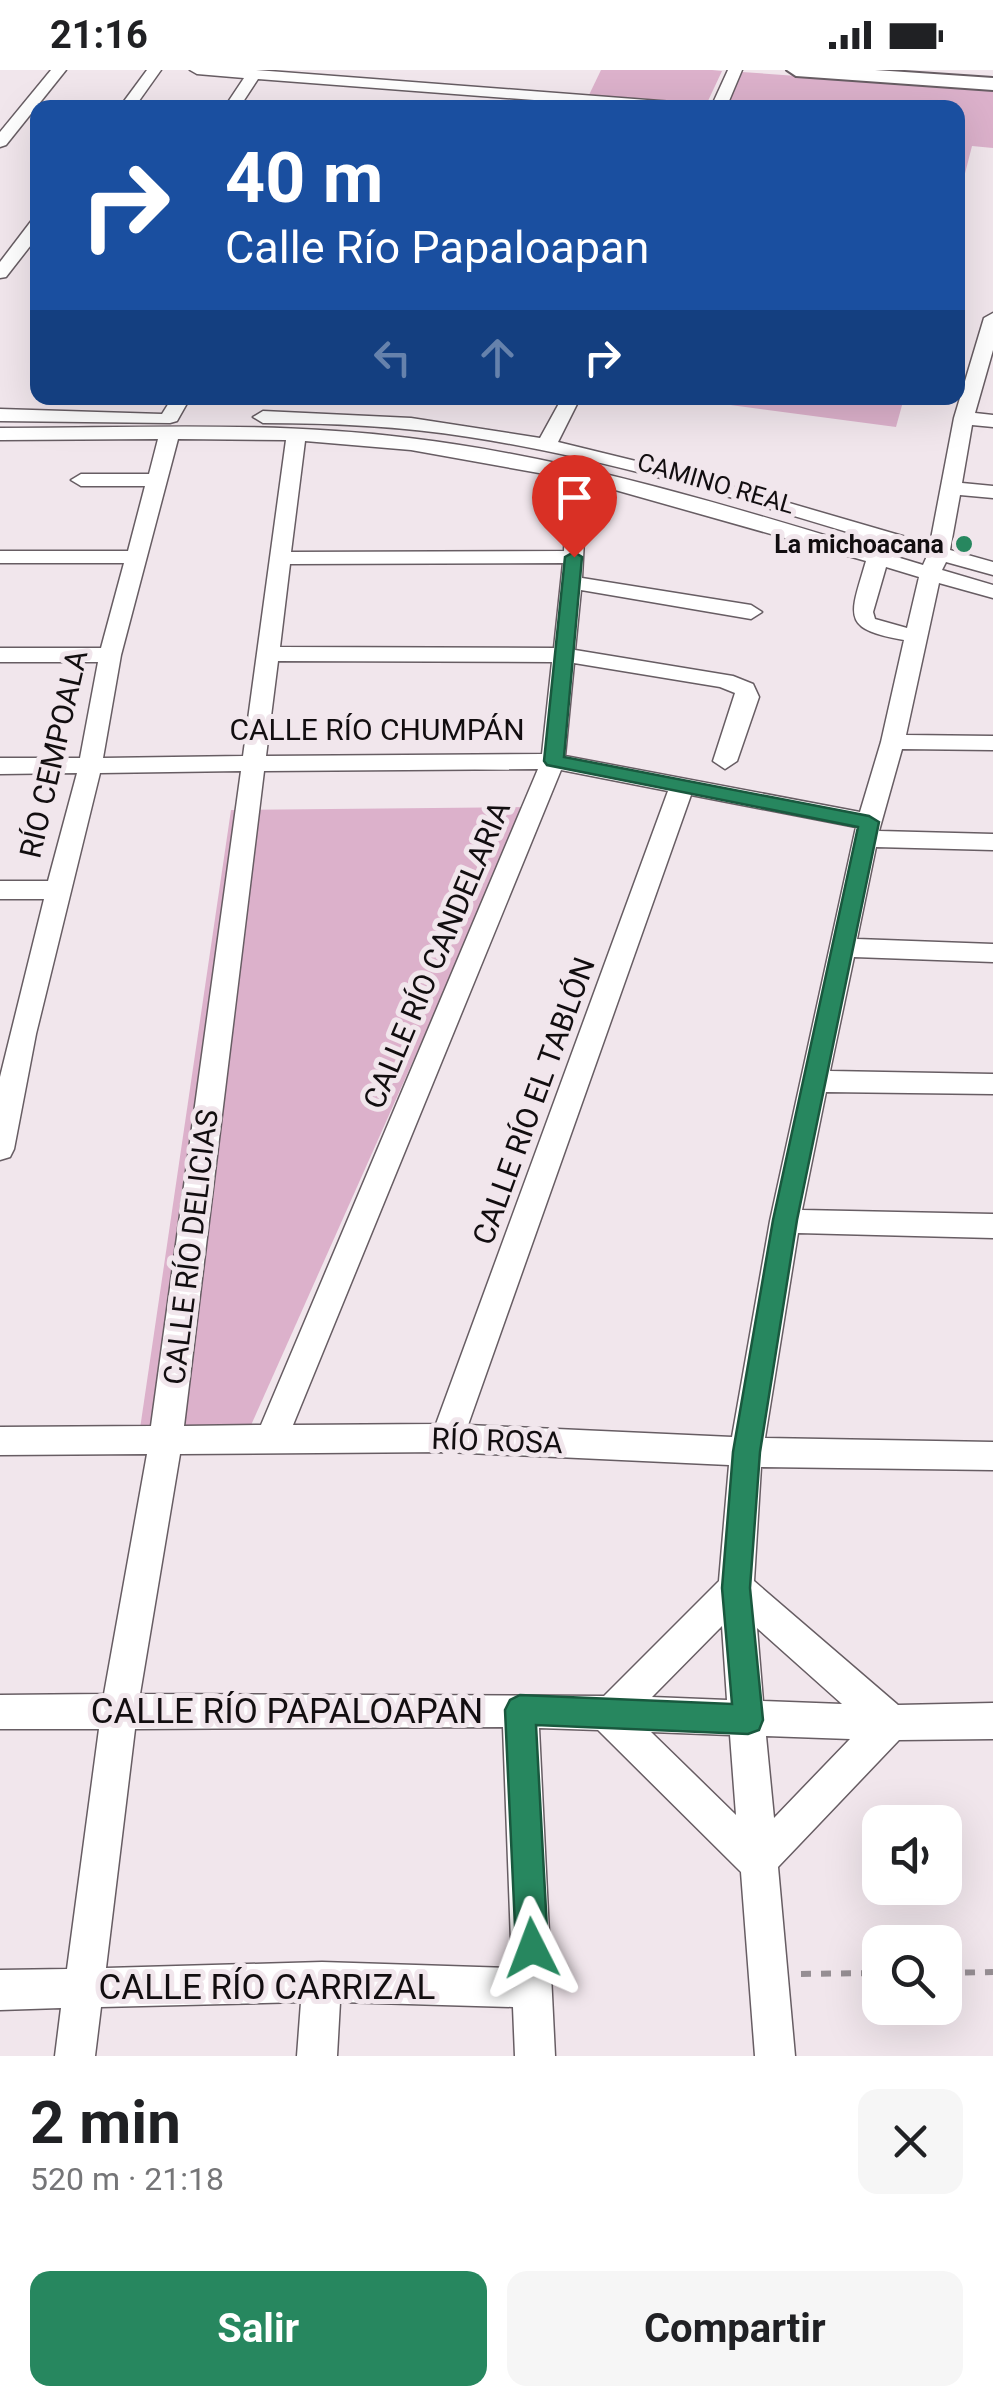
<!DOCTYPE html>
<html lang="es">
<head>
<meta charset="utf-8">
<style>
	body { margin:0; font-family:Roboto,sans-serif; background:#f6f6f6; color:#202124; height:100vh; display:flex; flex-direction:column; font-size:38px; white-space:nowrap }
	* { box-sizing:border-box; margin:0 }
	p { font-size:32px; color:#757577 }
	.icon { flex:none; width:55px; height:55px; fill:none; stroke:currentColor; stroke-width:2; stroke-linecap:round; stroke-linejoin:round }
	.map { position:relative; height:1986px; overflow:hidden }
	.side { display:flex; flex-direction:column; background:#fff; flex:1 }
	.side>* { flex:none }
	.top-card { position:absolute; left:30px; top:30px; width:935px; height:305px; border-radius:20px; box-shadow:0 10px 40px #0002; background:#1a4fa0; color:#fff; overflow:hidden }
	.controls { position:absolute; left:862px; top:1735px; display:grid; gap:20px }
	.controls a { display:grid; place-items:center; width:100px; height:100px; border-radius:20px; background:#fff; box-shadow:0 10px 40px #0002; font-size:50px }
	.pin { position:absolute; display:grid; place-items:center; width:85px; height:85px; color:#fff; margin:-102px -42px; border-radius:50% 50% 50% 0; rotate:-45deg; box-shadow:0 0 10px #0007 }
	.pin .icon { rotate:45deg }
	.me { position:absolute; width:110px; margin:-55px; rotate:357deg; stroke-linejoin:round; filter:drop-shadow(0 0 8px #0008) }
	.turn { display:flex; align-items:center; gap:35px; height:210px; padding:0 30px; font-size:45px }
	.turn .icon { width:130px; height:130px; stroke-width:2.5 }
	.turn b { display:block; font-size:70px; line-height:85px }
	.lanes { display:flex; align-items:center; height:95px; padding:0 30px; background:#0003; justify-content:center; gap:50px; direction:ltr }
	.lanes .off { opacity:.35 }
	.round { display:grid; place-items:center; flex:none; width:105px; height:105px; border-radius:20px; background:#f6f6f6 }
	.head { display:flex; align-items:center; justify-content:space-between; height:170px; padding:0 30px }
	h1 { font-size:60px; font-weight:700; line-height:75px }
	.primary-button { display:flex; gap:20px; margin-top:auto; padding:20px 30px }
	.primary-button a { flex:1; height:115px; border-radius:20px; background:#27875f; color:#fff; font-size:40px; font-weight:700; line-height:115px; text-align:center }
	.primary-button a+a { background:#f6f6f6; color:#202124 }
	.status { display:flex; justify-content:space-between; align-items:center; height:70px; padding:0 50px; background:#fff; direction:ltr }
	.status svg { height:28px; fill:currentColor }
	.map>svg:first-child { display:block }
	.green { fill:#dcb1cb }
	.lines { fill:none; stroke-linecap:round; stroke-linejoin:round }
	.minor-casing { stroke:#675d63; stroke-width:3 }
	.major-casing { stroke:#675d63; stroke-width:4 }
	.path { stroke:#968e93; stroke-width:6; stroke-dasharray:10 10; stroke-linecap:butt }
	.minor { fill:#fff; fill-rule:evenodd }
	.major { fill:#fff; fill-rule:evenodd }
	.route { fill:#27875f; stroke:#19583e; stroke-width:2.5 }
	.poi-dot { fill:#27875f; stroke:#f1e6ec; stroke-width:4 }
	.labels { text-anchor:middle; stroke-width:10; stroke-linejoin:round; paint-order:stroke }
	.far-street-label { font-size:25px; fill:#120e10; stroke:#f1e6ec }
	.far-poi-label { font-size:25px; font-weight:bold; fill:#120e10; stroke:#f1e6ec; text-anchor:end }
	.street-label { font-size:30px; fill:#120e10; stroke:#f1e6ec }
	.near-street-label { font-size:35px; fill:#120e10; stroke:#f1e6ec }
</style>
</head>
<body>
<div class="status"><b>21:16</b><svg viewBox="0 0 49 12"><path d="M0 12V9h3v3zM5 12V6h3v6zM10 12V3h3v9zM15 12V0h3v12zM26 1h20v11H26zM47 4h2v5h-2z"/></svg></div>
<div class="map">
<svg width="993" height="1986" viewBox="0 0 993 1986">
	<rect width="100%" height="100%" fill="#f1e6ec"/>
	<g class="green">
		<polygon points="601,0 712,0 722,1 707,33 589,25"/>
		<polygon points="742,2 993,20 993,78 972,76 958,131 958,38 725,38"/>
		<polygon points="678,328 904,328 896,357"/>
		<polygon points="526,737 240,1380 137,1379 231,740"/>
	</g>
	<g class="lines">
		<defs>
			<g id="minor">
				<polygon points="51,0 66,0 6,75 0,77 0,62"/>
				<polygon points="147,0 161,0 134,38 119,38"/>
				<polygon points="190,0 256,0 712,35 728,0 742,0 726,38 639,38 258,9 239,38 224,38 244,8 197,4"/>
				<polygon points="38,149 38,166 6,207 0,208 0,192 32,150"/>
				<path d="M993 243V280L975 343 993 345V357L972 355 962 413 993 416V428L960 425 950 480 993 492V505L946 492 942 500 993 515V528L939 513 906 665 993 666V680L902 679 879 761 993 764V780L876 777 857 869 993 874V892L854 887 830 1001 993 1004V1024L826 1022 802 1140 993 1144V1168L798 1163 765 1368 993 1372V1400L761 1397 754 1511 898 1635 993 1633V1669L899 1670 778 1797 795 1986H755L741 1802 598 1660 539 1658 555 1986H515L513 1937 340 1932 337 1986H297L301 1932 101 1937 95 1986H55L61 1938 0 1940V1900L67 1899 99 1659H0V1625L104 1624 147 1384 0 1385V1357L151 1356 241 701 100 703 36 964 14 1079 10 1087 0 1090V1007L44 829H0V811H48L77 703 0 704V688H80L98 592H0V578H101L124 493H0V481H128L145 416H81L71 410 81 404H149L158 369 0 370V358C136 358 274 351 409 368 585 389 755 444 923 495L927 486C776 441 625 391 469 367 401 356 332 353 263 353L253 347 263 341 411 348 540 368 562 328H580L558 372 693 405 930 474 954 348 984 248ZM178 369 286 370 243 686 103 688 121 585ZM305 371 411 380 567 408 564 481 291 482ZM587 412 866 491C850 546 840 559 904 570L881 672 860 742 565 686 574 593 720 617 735 623 713 691 725 699 737 691 759 627 753 614 733 606 575 580 581 520 751 549 762 542 751 535 582 508ZM563 493 554 578 280 577 290 494ZM886 497 919 507 907 558 875 549 873 542ZM278 591 552 592 542 684 266 686ZM538 699 261 1355 184 1356 264 701ZM561 700 668 721 436 1354 293 1355ZM691 725 856 757 770 1151 732 1367 468 1355ZM447 1382 729 1395 719 1511 604 1626 140 1624 180 1384ZM722 1556 727 1630 652 1627ZM757 1558 842 1634 763 1631ZM503 1657 512 1898 322 1892 106 1898 135 1659ZM651 1662 730 1665 736 1745ZM766 1666 850 1669 774 1748Z"/>
				<polygon points="172,328 190,328 177,351 170,353 0,351 0,339 162,344"/>
			</g>
			<polygon id="major" points="787,0 875,0 993,8 993,20 796,6"/>
		</defs>
		<use href="#minor" class="minor-casing"/>
		<use href="#major" class="major-casing"/>
		<g class="path">
			<polyline points="945,1903 993,1902"/>
			<polyline points="801,1904 880,1903"/>
		</g>
		<use href="#minor" class="minor"/>
		<use href="#major" class="major"/>
	</g>
	<polygon class="route" points="574,482 582,487 564,687 869,746 879,752 797,1150 760,1382 750,1518 763,1650 759,1660 748,1664 536,1655 548,1878 543,1890 532,1894 521,1890 516,1878 505,1640 510,1630 520,1625 732,1634 722,1518 733,1382 773,1150 858,757 547,695 544,691 565,487"/>
	<circle class="poi-dot" cx="964" cy="474" r="10"/>
	<g class="labels">
		<g class="far-street-label">
			<text transform="translate(716 413) rotate(16)" y="9">CAMINO REAL</text>
		</g>
		<g class="far-poi-label">
			<text x="944" y="483">La michoacana</text>
		</g>
		<g class="street-label">
			<text x="377" y="670">CALLE RÍO CHUMPÁN</text>
			<text transform="translate(54 684) rotate(-77)" y="10">RÍO CEMPOALA</text>
			<text transform="translate(437 885) rotate(-67)" y="10">CALLE RÍO CANDELARIA</text>
			<text transform="translate(534 1031) rotate(-70)" y="10">CALLE RÍO EL TABLÓN</text>
			<text transform="translate(191 1177) rotate(-83)" y="10">CALLE RÍO DELICIAS</text>
			<text transform="translate(497 1371) rotate(2)" y="10">RÍO ROSA</text>
		</g>
		<g class="near-street-label">
			<text x="287" y="1653">CALLE RÍO PAPALOAPAN</text>
			<text x="267" y="1929">CALLE RÍO CARRIZAL</text>
		</g>
	</g>
</svg>
<div class="controls">
<a><svg class="icon" aria-label="sound" viewBox="0 0 24 24"><path d="M4 9h4l5-4v14l-5-4H4zM17 9q2 3 0 6"/></svg></a>
<a><svg class="icon" aria-label="search" viewBox="0 0 24 24"><circle cx="10" cy="10" r="6"/><path d="M15 15l6 6"/></svg></a>
</div>
<div class="pin" style="left:574px;top:487px;background:#d93025"><svg class="icon" aria-label="arrive" viewBox="0 0 24 24"><path d="M6 21V4h12l-3 4 3 4H6"/></svg></div>
<svg class="me" style="left:532px;top:1878px" viewBox="-20 -20 40 40"><path d="M0-17L14 15 0 8-14 15z" fill="#27875f" stroke="#fff" stroke-width="4"/></svg>
<div class="top-card">
<div class="turn"><svg class="icon" aria-label="right" viewBox="0 0 24 24"><path d="M7 20v-9h11M14 6l5 5-5 5"/></svg><div><b>40 m</b>Calle Río Papaloapan</div></div>
<div class="lanes"><svg class="icon off" aria-label="left" viewBox="0 0 24 24"><path d="M17 20v-9H6M10 6l-5 5 5 5"/></svg><svg class="icon off" aria-label="ahead" viewBox="0 0 24 24"><path d="M12 20V5M6 11l6-6 6 6"/></svg><svg class="icon" aria-label="right" viewBox="0 0 24 24"><path d="M7 20v-9h11M14 6l5 5-5 5"/></svg></div>
</div>
</div>
<section class="side">
<div class="head"><div><h1>2 min</h1><p>520 m · 21:18</p></div><a class="round"><svg class="icon" aria-label="close" viewBox="0 0 24 24"><path d="M6 6l12 12M18 6L6 18"/></svg></a></div>
<div class="primary-button"><a>Salir</a><a>Compartir</a></div>
</section>
</body>
</html>
